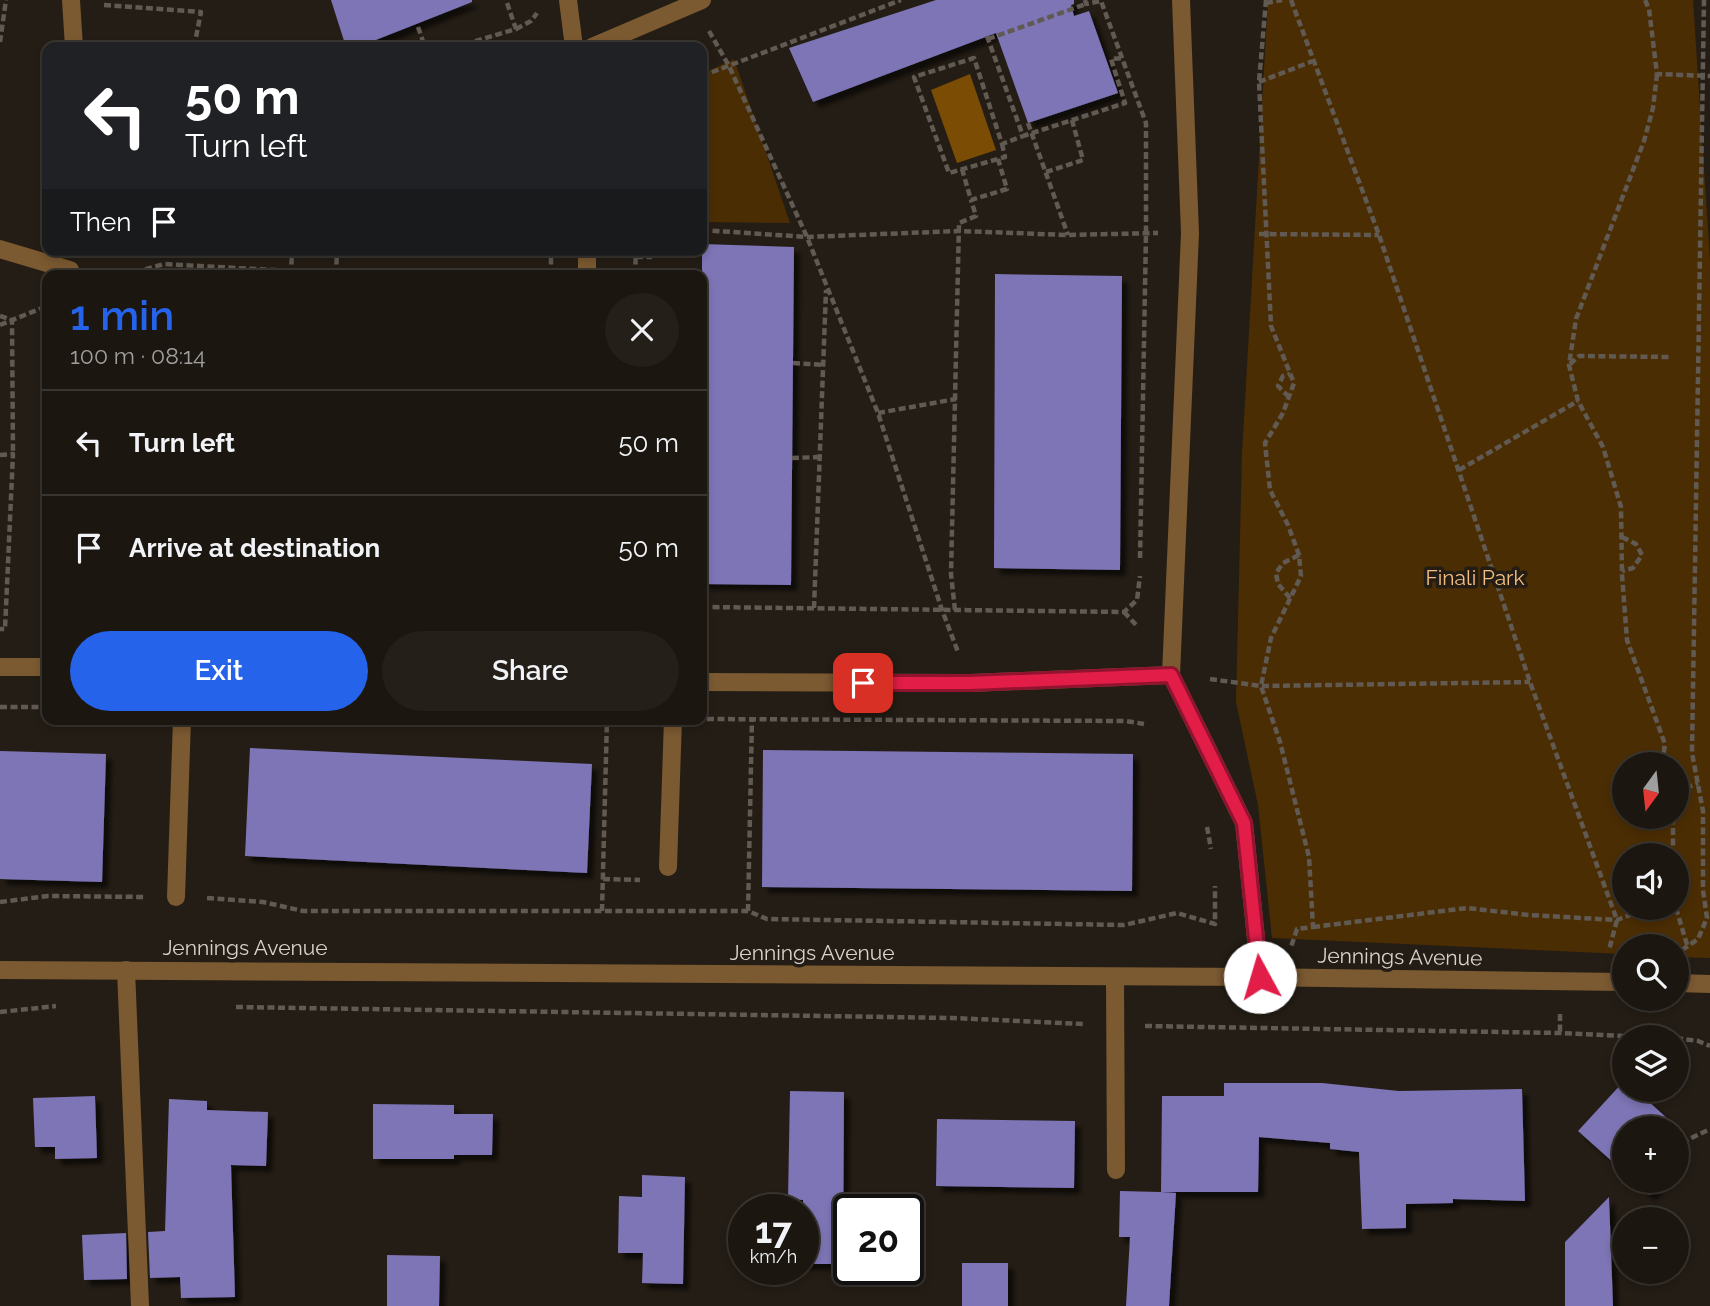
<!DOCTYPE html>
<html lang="en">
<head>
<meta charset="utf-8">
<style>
	body { margin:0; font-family:Raleway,sans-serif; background:#241f19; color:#f1f3f6; height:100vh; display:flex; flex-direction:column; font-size:26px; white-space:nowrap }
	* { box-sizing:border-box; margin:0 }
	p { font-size:23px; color:#a09f9f }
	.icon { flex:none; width:38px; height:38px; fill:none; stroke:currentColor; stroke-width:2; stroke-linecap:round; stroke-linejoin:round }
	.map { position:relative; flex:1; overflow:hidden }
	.details { position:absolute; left:42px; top:270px; width:665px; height:455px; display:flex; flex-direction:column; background:#1b1610; border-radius:14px; box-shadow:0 4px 10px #0003,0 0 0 2px #393530 }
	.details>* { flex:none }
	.hud { position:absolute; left:42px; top:42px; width:665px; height:214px; border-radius:14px; box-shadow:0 4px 10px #0003,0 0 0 2px #393530; background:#202124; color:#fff; overflow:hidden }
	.needle { width:46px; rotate:195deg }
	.controls { position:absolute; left:1612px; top:752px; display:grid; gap:14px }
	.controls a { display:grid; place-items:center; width:77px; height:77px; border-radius:50%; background:#1b1610; box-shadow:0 4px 10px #0003,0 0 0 2px #393530; font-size:35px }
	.speed { position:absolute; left:728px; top:1194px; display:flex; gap:14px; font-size:35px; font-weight:700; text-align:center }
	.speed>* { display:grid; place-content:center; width:91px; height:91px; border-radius:50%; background:#1b1610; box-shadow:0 4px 10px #0003,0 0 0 2px #393530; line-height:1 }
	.speed small { font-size:18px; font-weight:400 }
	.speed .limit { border:4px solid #111; border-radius:10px; background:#fff; color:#111 }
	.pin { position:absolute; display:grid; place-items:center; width:60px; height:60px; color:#fff; margin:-30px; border-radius:14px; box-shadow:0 4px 10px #0006 }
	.me { position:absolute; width:77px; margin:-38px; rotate:354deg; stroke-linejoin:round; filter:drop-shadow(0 0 5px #0008) }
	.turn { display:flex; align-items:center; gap:24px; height:147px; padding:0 28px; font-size:32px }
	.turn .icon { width:91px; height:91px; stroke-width:2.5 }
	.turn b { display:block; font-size:49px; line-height:60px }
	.then { display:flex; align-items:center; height:66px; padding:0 28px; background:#0003; gap:14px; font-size:26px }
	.round { display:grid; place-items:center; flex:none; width:74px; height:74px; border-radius:37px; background:#241f19 }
	.overview { display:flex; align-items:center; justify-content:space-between; height:119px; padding:0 28px }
	h1 { font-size:42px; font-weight:600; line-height:52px; color:#2563eb }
	.primary-button { display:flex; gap:14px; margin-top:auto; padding:14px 28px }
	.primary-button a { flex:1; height:80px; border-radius:42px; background:#2563eb; color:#fff; font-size:28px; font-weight:600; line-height:80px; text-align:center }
	.primary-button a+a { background:#241f19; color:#f1f3f6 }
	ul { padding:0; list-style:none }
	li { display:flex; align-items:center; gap:21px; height:105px; padding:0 28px; border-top:2px solid #393530 }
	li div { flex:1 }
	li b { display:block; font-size:26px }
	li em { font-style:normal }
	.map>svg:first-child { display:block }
	.green { fill:#4b2d03; fill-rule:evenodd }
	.water { fill:#7b4c03 }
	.building { fill:#7d74b5; filter:url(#shadow) }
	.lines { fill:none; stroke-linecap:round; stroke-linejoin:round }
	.path { stroke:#605a53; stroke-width:4.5; stroke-dasharray:7 3.5; stroke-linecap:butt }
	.minor { stroke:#7b5931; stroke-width:18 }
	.route-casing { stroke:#92132f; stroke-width:18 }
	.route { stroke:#e11d48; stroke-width:12 }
	.labels { text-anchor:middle; stroke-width:7; stroke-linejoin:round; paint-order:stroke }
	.park-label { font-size:21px; fill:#f6be7f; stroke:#241d15 }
	.street-label { font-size:21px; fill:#d8d3cd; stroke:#241d15 }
</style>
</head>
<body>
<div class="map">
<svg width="1710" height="1306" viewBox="0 0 1710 1306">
	<defs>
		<filter id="shadow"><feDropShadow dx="6" dy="6" stdDeviation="2" flood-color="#0009"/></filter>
	</defs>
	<rect width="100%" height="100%" fill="#241d15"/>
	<g class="green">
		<path d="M1268 0H1693L1710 261V958L1677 957 1676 947H1624V954L1272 938 1258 805 1236 702 1242 454ZM1624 765H1676V817H1624ZM1624 856H1676V908H1624Z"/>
		<polygon points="734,59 790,223 702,222 702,74"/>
	</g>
	<polygon class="water" points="970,74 996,150 957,163 931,90"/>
	<g class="building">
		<polygon points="331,0 472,0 472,2 358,47 346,47"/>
		<polygon points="936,0 1074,0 1074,4 1071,5 1074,16 1089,11 1118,93 1028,123 996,33 813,102 789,48"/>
		<polygon points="702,244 794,247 791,585 702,584"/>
		<polygon points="995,274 1122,276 1120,570 994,568"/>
		<polygon points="250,748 592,764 587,873 245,856"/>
		<polygon points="763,750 1133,754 1132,891 762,887"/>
		<polygon points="0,751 106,754 102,882 0,879"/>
		<polygon points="1624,1081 1624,1090 1636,1090 1680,1130 1676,1133 1676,1129 1624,1129 1624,1172 1578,1131"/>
		<polygon points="1224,1083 1322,1083 1399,1091 1522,1089 1525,1201 1453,1199 1453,1203 1406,1204 1406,1228 1362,1229 1359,1152 1330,1149 1330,1143 1259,1137 1258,1192 1161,1192 1176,1193 1169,1306 1126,1306 1130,1237 1119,1237 1120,1191 1161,1192 1162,1096 1224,1096"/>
		<polygon points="790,1091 844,1092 843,1264 803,1264 803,1200 788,1199"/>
		<polygon points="95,1096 97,1158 55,1159 55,1147 35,1147 33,1098"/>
		<polygon points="169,1099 207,1101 207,1110 268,1112 266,1166 231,1165 235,1297 181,1298 180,1277 150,1278 148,1232 165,1231"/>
		<polygon points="373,1104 454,1105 454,1114 493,1114 492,1155 454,1155 454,1159 373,1159"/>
		<polygon points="937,1119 1075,1121 1074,1188 936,1186"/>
		<polygon points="642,1175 685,1177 683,1284 642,1283 643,1253 618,1253 619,1196 642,1197"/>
		<polygon points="1634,1181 1662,1181 1649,1195"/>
		<polygon points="1609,1197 1613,1306 1565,1306 1565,1242"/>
		<polygon points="126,1233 127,1279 84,1280 82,1235"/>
		<polygon points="387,1255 440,1256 439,1306 387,1306"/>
		<rect x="962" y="1263" width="46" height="43"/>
	</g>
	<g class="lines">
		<g class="path">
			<polyline points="1085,0 1086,4 1101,1 1146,123 1146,233 1140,560"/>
			<polyline points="1266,0 1259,82 1271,326 1294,383 1283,413 1265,443 1270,490 1288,525 1299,555 1301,576 1271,638 1261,686 1280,742 1309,857 1313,927 1297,929 1291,947"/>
			<polyline points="1291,0 1379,235 1530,682 1617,920 1609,950"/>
			<polyline points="1645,0 1649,9 1657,74 1710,76"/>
			<polyline points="1266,3 1282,0"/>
			<polyline points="104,5 201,12 194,47"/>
			<polyline points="418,27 425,47"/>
			<polyline points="516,29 531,21 537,13"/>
			<polyline points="709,31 729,66 807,237 878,413 942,610 958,652"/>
			<polyline points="987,36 1023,136 1125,103 1111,59 1123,58"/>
			<polyline points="988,39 1086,4"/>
			<polyline points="0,42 6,0"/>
			<polyline points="455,47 516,29 506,0"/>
			<polyline points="1657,74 1653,108 1644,141 1576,319 1569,365 1578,401 1603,447 1621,507 1622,575 1627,640 1665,744 1662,765"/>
			<polyline points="702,76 901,0"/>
			<polyline points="1259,82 1313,61"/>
			<polyline points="1028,123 1068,235"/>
			<polyline points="1002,144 1005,157 949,173 914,77 974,58 1002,144 1023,136"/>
			<polyline points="962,169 971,200 1007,189 998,159"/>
			<polyline points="1046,172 1083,160 1072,120"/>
			<polyline points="702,230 807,237 959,231 1068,235 1158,233"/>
			<polyline points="1259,234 1379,235"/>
			<polyline points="636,257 652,257"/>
			<polyline points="125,275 164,264 291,271"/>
			<polyline points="291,275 292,250"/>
			<polyline points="336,275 337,250"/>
			<polyline points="551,275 551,250"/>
			<polyline points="635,275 636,250"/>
			<polyline points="0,316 12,320 13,454"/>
			<polyline points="0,325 42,308"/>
			<polyline points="793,363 824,365"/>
			<polyline points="1570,364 1579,356 1672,357"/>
			<polyline points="1289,397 1278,386 1283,376 1290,374"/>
			<polyline points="878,413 956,399"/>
			<polyline points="0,455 13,454 5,629 0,629"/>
			<polyline points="792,458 820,457"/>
			<polyline points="1459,470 1578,401"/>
			<polyline points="1622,537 1636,544 1642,555 1633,568 1622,571"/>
			<polyline points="1290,598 1278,584 1276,573 1283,563 1299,555"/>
			<polyline points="702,607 1124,612 1137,600 1140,576"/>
			<polyline points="814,608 826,290"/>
			<polyline points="955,610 951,574 959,223 976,216 971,200"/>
			<polyline points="1124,612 1138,627"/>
			<polyline points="1210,679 1261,686 1530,682"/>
			<polyline points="0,707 47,707"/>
			<polyline points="707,719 1126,721 1144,724"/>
			<polyline points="1676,792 1698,783"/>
			<polyline points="1207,827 1211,849"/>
			<polyline points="1673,856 1673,817"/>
			<polyline points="603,879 640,880"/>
			<polyline points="207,898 263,902 303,911 748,911 767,919 1124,925 1177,913 1215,924 1215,886"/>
			<polyline points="0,902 48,896 146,897"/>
			<polyline points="1676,908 1688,948"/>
			<polyline points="602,911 607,719"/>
			<polyline points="748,911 752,718"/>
			<polyline points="1313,927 1467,908 1529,915 1617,920 1648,908"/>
			<polyline points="1641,947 1652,947"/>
			<polyline points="1682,950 1698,939 1707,918 1703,890 1703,811 1692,753 1704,0"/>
			<polyline points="236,1007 953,1018 1084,1024"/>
			<polyline points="0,1012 56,1006"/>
			<polyline points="1560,1014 1560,1033"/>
			<polyline points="1145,1026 1560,1033 1666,1038"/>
			<polyline points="1676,1038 1698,1041 1710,1046"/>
			<polyline points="1676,1152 1687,1140 1710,1129"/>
		</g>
		<g class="minor">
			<polyline points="71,0 74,47"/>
			<polyline points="568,0 574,47"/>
			<polyline points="1181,0 1190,233 1171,675 1244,823 1260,977"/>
			<polyline points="592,47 702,0"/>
			<polyline points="0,249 70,270 71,275"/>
			<polyline points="587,275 587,250"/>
			<polyline points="0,667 47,667"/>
			<polyline points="702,682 970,683 1171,675"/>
			<polyline points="668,867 673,719"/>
			<polyline points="176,897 182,719"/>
			<polyline points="0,970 1260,977 1624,982"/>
			<polyline points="126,970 140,1306"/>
			<polyline points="1115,978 1116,1170"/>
			<polyline points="1676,983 1710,984"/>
		</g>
	</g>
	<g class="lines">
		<defs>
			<polyline id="route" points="863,683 970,683 1171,675 1244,823 1260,977"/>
		</defs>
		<use href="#route" class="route-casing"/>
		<use href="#route" class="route"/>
	</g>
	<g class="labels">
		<g class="park-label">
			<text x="1475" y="585">Finali Park</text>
		</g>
		<g class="street-label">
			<text x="245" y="955">Jennings Avenue</text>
			<text x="812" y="960">Jennings Avenue</text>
			<text transform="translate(1400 957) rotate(1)" y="7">Jennings Avenue</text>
		</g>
	</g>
</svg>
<div class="controls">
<a><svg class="needle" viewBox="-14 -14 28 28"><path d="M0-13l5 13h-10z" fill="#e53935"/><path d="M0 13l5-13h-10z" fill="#a09f9f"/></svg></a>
<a><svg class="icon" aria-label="sound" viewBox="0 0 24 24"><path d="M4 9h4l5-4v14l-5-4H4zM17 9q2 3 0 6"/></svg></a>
<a><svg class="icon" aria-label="search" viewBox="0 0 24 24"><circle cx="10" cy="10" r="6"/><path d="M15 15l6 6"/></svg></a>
<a><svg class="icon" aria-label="layers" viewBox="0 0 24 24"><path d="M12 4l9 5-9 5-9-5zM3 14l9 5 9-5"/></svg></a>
<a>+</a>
<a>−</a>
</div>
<div class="speed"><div>17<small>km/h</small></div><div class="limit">20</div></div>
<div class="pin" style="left:863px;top:683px;background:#d93025"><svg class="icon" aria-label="arrive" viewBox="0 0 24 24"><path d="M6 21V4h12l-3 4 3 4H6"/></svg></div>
<svg class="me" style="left:1260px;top:977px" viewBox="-20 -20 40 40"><circle r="19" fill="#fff"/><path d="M0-13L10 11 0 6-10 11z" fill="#e11d48"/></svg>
<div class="hud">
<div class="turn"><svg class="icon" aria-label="left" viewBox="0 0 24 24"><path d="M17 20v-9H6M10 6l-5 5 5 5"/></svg><div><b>50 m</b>Turn left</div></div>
<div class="then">Then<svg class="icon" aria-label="arrive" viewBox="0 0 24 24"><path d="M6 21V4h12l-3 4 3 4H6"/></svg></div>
</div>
<section class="details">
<div class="overview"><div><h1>1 min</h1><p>100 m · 08:14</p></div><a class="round"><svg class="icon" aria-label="close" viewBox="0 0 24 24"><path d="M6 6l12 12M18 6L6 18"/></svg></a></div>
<ul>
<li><svg class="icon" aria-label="left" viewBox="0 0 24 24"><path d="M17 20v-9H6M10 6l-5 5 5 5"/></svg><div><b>Turn left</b></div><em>50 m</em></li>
<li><svg class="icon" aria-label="arrive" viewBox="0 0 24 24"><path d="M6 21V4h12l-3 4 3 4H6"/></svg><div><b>Arrive at destination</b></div><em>50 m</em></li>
</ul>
<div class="primary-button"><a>Exit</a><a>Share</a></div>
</section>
</div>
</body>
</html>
